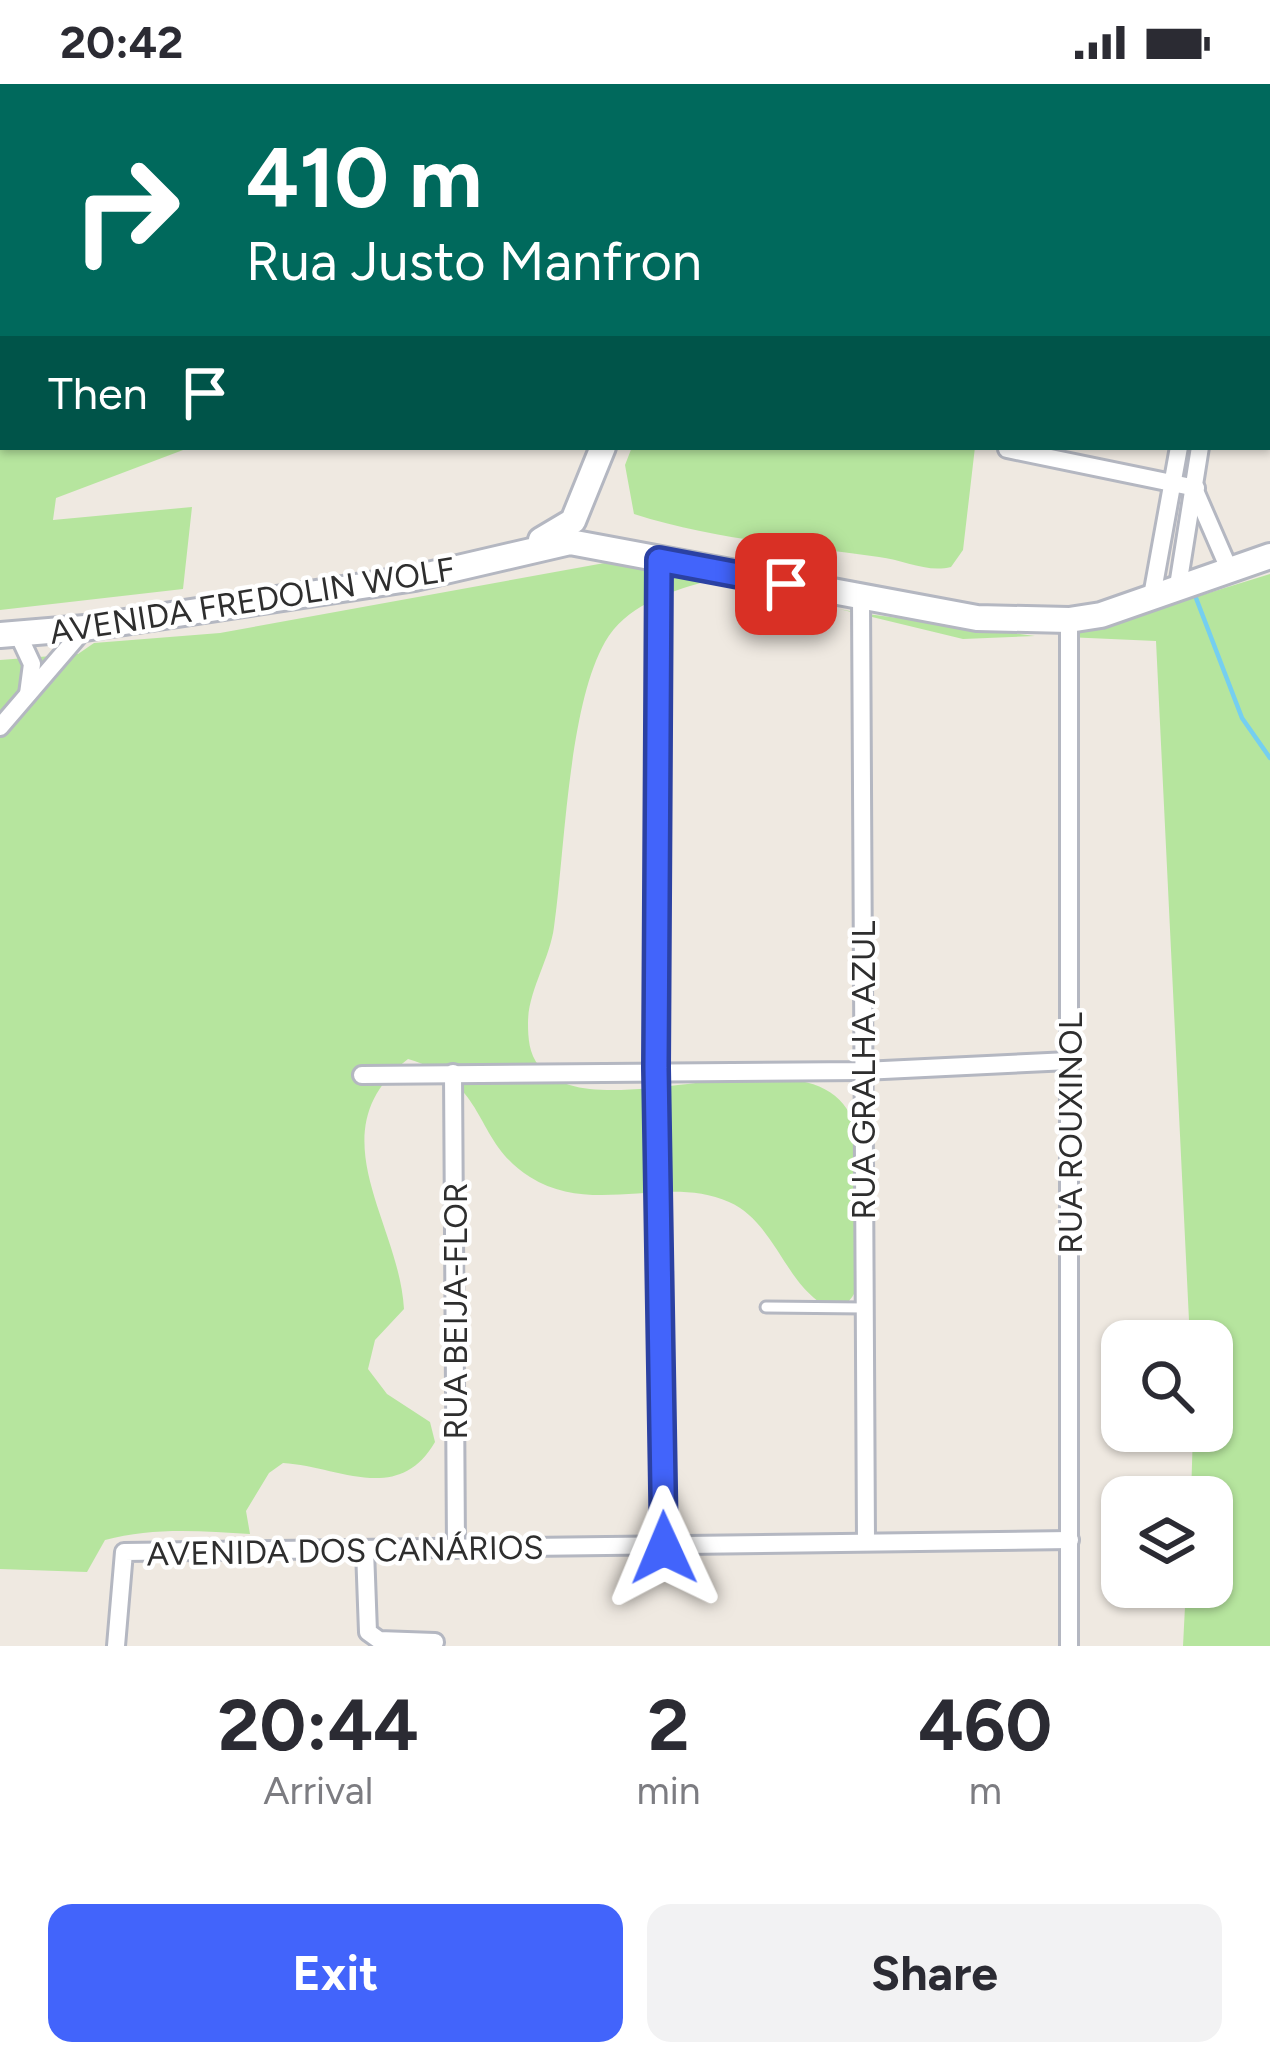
<!DOCTYPE html>
<html lang="en">
<head>
<meta charset="utf-8">
<style>
	body { margin:0; font-family:Figtree,sans-serif; background:#f2f2f3; color:#2b2b33; height:100vh; display:flex; flex-direction:column; font-size:45px; white-space:nowrap }
	* { box-sizing:border-box; margin:0 }
	p { font-size:39px; color:#7c7c81 }
	.icon { flex:none; width:66px; height:66px; fill:none; stroke:currentColor; stroke-width:2; stroke-linecap:round; stroke-linejoin:round }
	.map { position:relative; height:1562px; overflow:hidden }
	.side { display:flex; flex-direction:column; background:#fff; flex:1 }
	.side>* { flex:none }
	.hud { position:absolute; left:0px; top:0px; width:1272px; height:366px; box-shadow:0 3px 9px #0004; background:#00695c; color:#fff; overflow:hidden }
	.controls { position:absolute; left:1101px; top:1236px; display:grid; gap:24px }
	.controls a { display:grid; place-items:center; width:132px; height:132px; border-radius:24px; background:#fff; box-shadow:0 3px 9px #0004; font-size:60px }
	.pin { position:absolute; display:grid; place-items:center; width:102px; height:102px; color:#fff; margin:-51px; border-radius:24px; box-shadow:0 6px 18px #0006 }
	.me { position:absolute; width:132px; margin:-66px; rotate:359deg; stroke-linejoin:round; filter:drop-shadow(0 0 9px #0008) }
	.turn { display:flex; align-items:center; gap:42px; height:252px; padding:0 48px; font-size:54px }
	.turn .icon { width:156px; height:156px; stroke-width:2.5 }
	.turn b { display:block; font-size:84px; line-height:102px }
	.then { display:flex; align-items:center; height:114px; padding:0 48px; background:#0003; gap:24px; font-size:45px }
	.eta { display:flex; justify-content:space-evenly; align-items:center; height:204px; text-align:center }
	.eta b { font-size:72px; font-weight:700; line-height:84px }
	.action { display:flex; gap:24px; margin-top:auto; padding:24px 48px }
	.action a { flex:1; height:138px; border-radius:24px; background:#4264fb; color:#fff; font-size:48px; font-weight:700; line-height:138px; text-align:center }
	.action a+a { background:#f2f2f3; color:#2b2b33 }
	.status { display:flex; justify-content:space-between; align-items:center; height:84px; padding:0 60px; background:#fff; direction:ltr }
	.status svg { height:33px; fill:currentColor }
	.map>svg:first-child { display:block }
	.green { fill:#b6e59e }
	.lines { fill:none; stroke-linecap:round; stroke-linejoin:round }
	.stream { stroke:#75cff0; stroke-width:4.5 }
	.lane-casing { stroke:#b4b7c1; stroke-width:15 }
	.street-casing { stroke:#b4b7c1; stroke-width:22 }
	.secondary-casing { stroke:#b4b7c1; stroke-width:30 }
	.lane { stroke:#fff; stroke-width:9 }
	.street { stroke:#fff; stroke-width:16 }
	.secondary { stroke:#fff; stroke-width:24 }
	.route-casing { stroke:#2b41a3; stroke-width:30 }
	.route { stroke:#4264fb; stroke-width:21 }
	.labels { text-anchor:middle; stroke-width:9; stroke-linejoin:round; paint-order:stroke }
	.street-label { font-size:33px; fill:#2e2e2e; stroke:#fff }
</style>
</head>
<body>
<div class="status"><b>20:42</b><svg viewBox="0 0 49 12"><path d="M0 12V9h3v3zM5 12V6h3v6zM10 12V3h3v9zM15 12V0h3v12zM26 1h20v11H26zM47 4h2v5h-2z"/></svg></div>
<div class="map">
<svg width="1270" height="1562" viewBox="0 0 1270 1562">
	<rect width="100%" height="100%" fill="#efe9e1"/>
	<g class="green">
		<polygon points="0,0 481,0 3,3 3,363 191,363 56,414 53,436 192,423 183,505 0,526"/>
		<polygon points="778,0 1021,0 777,3"/>
		<path d="M632 363H975L963 466 951 483C927 489 904 476 879 473 796 461 715 456 634 430L625 381Z"/>
		<path d="M610 478 704 498C667 508 625 523 605 558 568 623 565 767 554 843 550 875 528 907 528 939 528 954 529 970 539 982 597 1052 814 937 853 1037 865 1069 859 1112 861 1146 862 1179 867 1206 838 1227 786 1211 779 1140 729 1118 666 1090 593 1133 530 1093 471 1056 491 999 408 975 315 1048 399 1136 404 1225L375 1256 368 1285 387 1310 430 1338 435 1358C398 1422 338 1382 283 1379L269 1389 246 1427 250 1450C202 1447 152 1443 105 1456L87 1488 0 1485V576L78 570 94 559 220 549Z"/>
		<polygon points="1270,490 1270,1562 1183,1562 1186,1503 1212,1503 1212,1413 1191,1413 1193,1347 1212,1347 1212,1257 1190,1257 1156,557 1066,553"/>
		<polygon points="839,525 860,529 1035,552 963,555"/>
	</g>
	<g class="lines">
		<polyline class="stream" points="1196,514 1242,634 1270,674"/>
		<defs>
			<polyline id="lane" points="766,1223 865,1224"/>
			<g id="street">
				<polyline points="522,3 524,0"/>
				<polyline points="699,3 700,0"/>
				<polyline points="1007,365 1196,404"/>
				<polyline points="1196,409 1229,485"/>
				<polyline points="659,476 656,984 664,1464"/>
				<polyline points="1178,502 1200,363"/>
				<polyline points="1152,512 1179,363"/>
				<polyline points="861,514 866,1458"/>
				<polyline points="1069,536 1069,1562"/>
				<polyline points="18,550 32,580 28,610"/>
				<polyline points="0,643 85,544"/>
				<polyline points="453,989 456,1465"/>
				<polyline points="362,991 863,987 1069,977"/>
				<polyline points="365,1466 368,1548 379,1556 435,1558"/>
				<polyline points="116,1562 124,1468 1070,1456"/>
			</g>
			<g id="secondary">
				<polyline points="754,3 756,0"/>
				<polyline points="541,456 573,437 603,363"/>
				<polyline points="0,551 85,544 415,494 570,458 977,534 1069,536 1101,531 1270,472"/>
			</g>
		</defs>
		<use href="#lane" class="lane-casing"/>
		<use href="#street" class="street-casing"/>
		<use href="#secondary" class="secondary-casing"/>
		<use href="#lane" class="lane"/>
		<use href="#street" class="street"/>
		<use href="#secondary" class="secondary"/>
	</g>
	<g class="lines">
		<defs>
			<polyline id="route" points="664,1464 656,984 659,476 786,500"/>
		</defs>
		<use href="#route" class="route-casing"/>
		<use href="#route" class="route"/>
	</g>
	<g class="labels">
		<g class="street-label">
			<text transform="translate(252 516) rotate(-9)" y="12">AVENIDA FREDOLIN WOLF</text>
			<text transform="translate(863 986) rotate(-90)" y="12">RUA GRALHA AZUL</text>
			<text transform="translate(1070 1049) rotate(-90)" y="12">RUA ROUXINOL</text>
			<text transform="translate(455 1227) rotate(-90)" y="12">RUA BEIJA-FLOR</text>
			<text transform="translate(345 1466) rotate(-1)" y="12">AVENIDA DOS CANÁRIOS</text>
		</g>
	</g>
</svg>
<div class="controls">
<a><svg class="icon" aria-label="search" viewBox="0 0 24 24"><circle cx="10" cy="10" r="6"/><path d="M15 15l6 6"/></svg></a>
<a><svg class="icon" aria-label="layers" viewBox="0 0 24 24"><path d="M12 4l9 5-9 5-9-5zM3 14l9 5 9-5"/></svg></a>
</div>
<div class="pin" style="left:786px;top:500px;background:#d93025"><svg class="icon" aria-label="arrive" viewBox="0 0 24 24"><path d="M6 21V4h12l-3 4 3 4H6"/></svg></div>
<svg class="me" style="left:664px;top:1464px" viewBox="-20 -20 40 40"><path d="M0-17L14 15 0 8-14 15z" fill="#4264fb" stroke="#fff" stroke-width="4"/></svg>
<div class="hud">
<div class="turn"><svg class="icon" aria-label="right" viewBox="0 0 24 24"><path d="M7 20v-9h11M14 6l5 5-5 5"/></svg><div><b>410 m</b>Rua Justo Manfron</div></div>
<div class="then">Then<svg class="icon" aria-label="arrive" viewBox="0 0 24 24"><path d="M6 21V4h12l-3 4 3 4H6"/></svg></div>
</div>
</div>
<section class="side">
<div class="eta">
<div><b>20:44</b><p>Arrival</p></div>
<div><b>2</b><p>min</p></div>
<div><b>460</b><p>m</p></div>
</div>
<div class="action"><a>Exit</a><a>Share</a></div>
</section>
</body>
</html>
